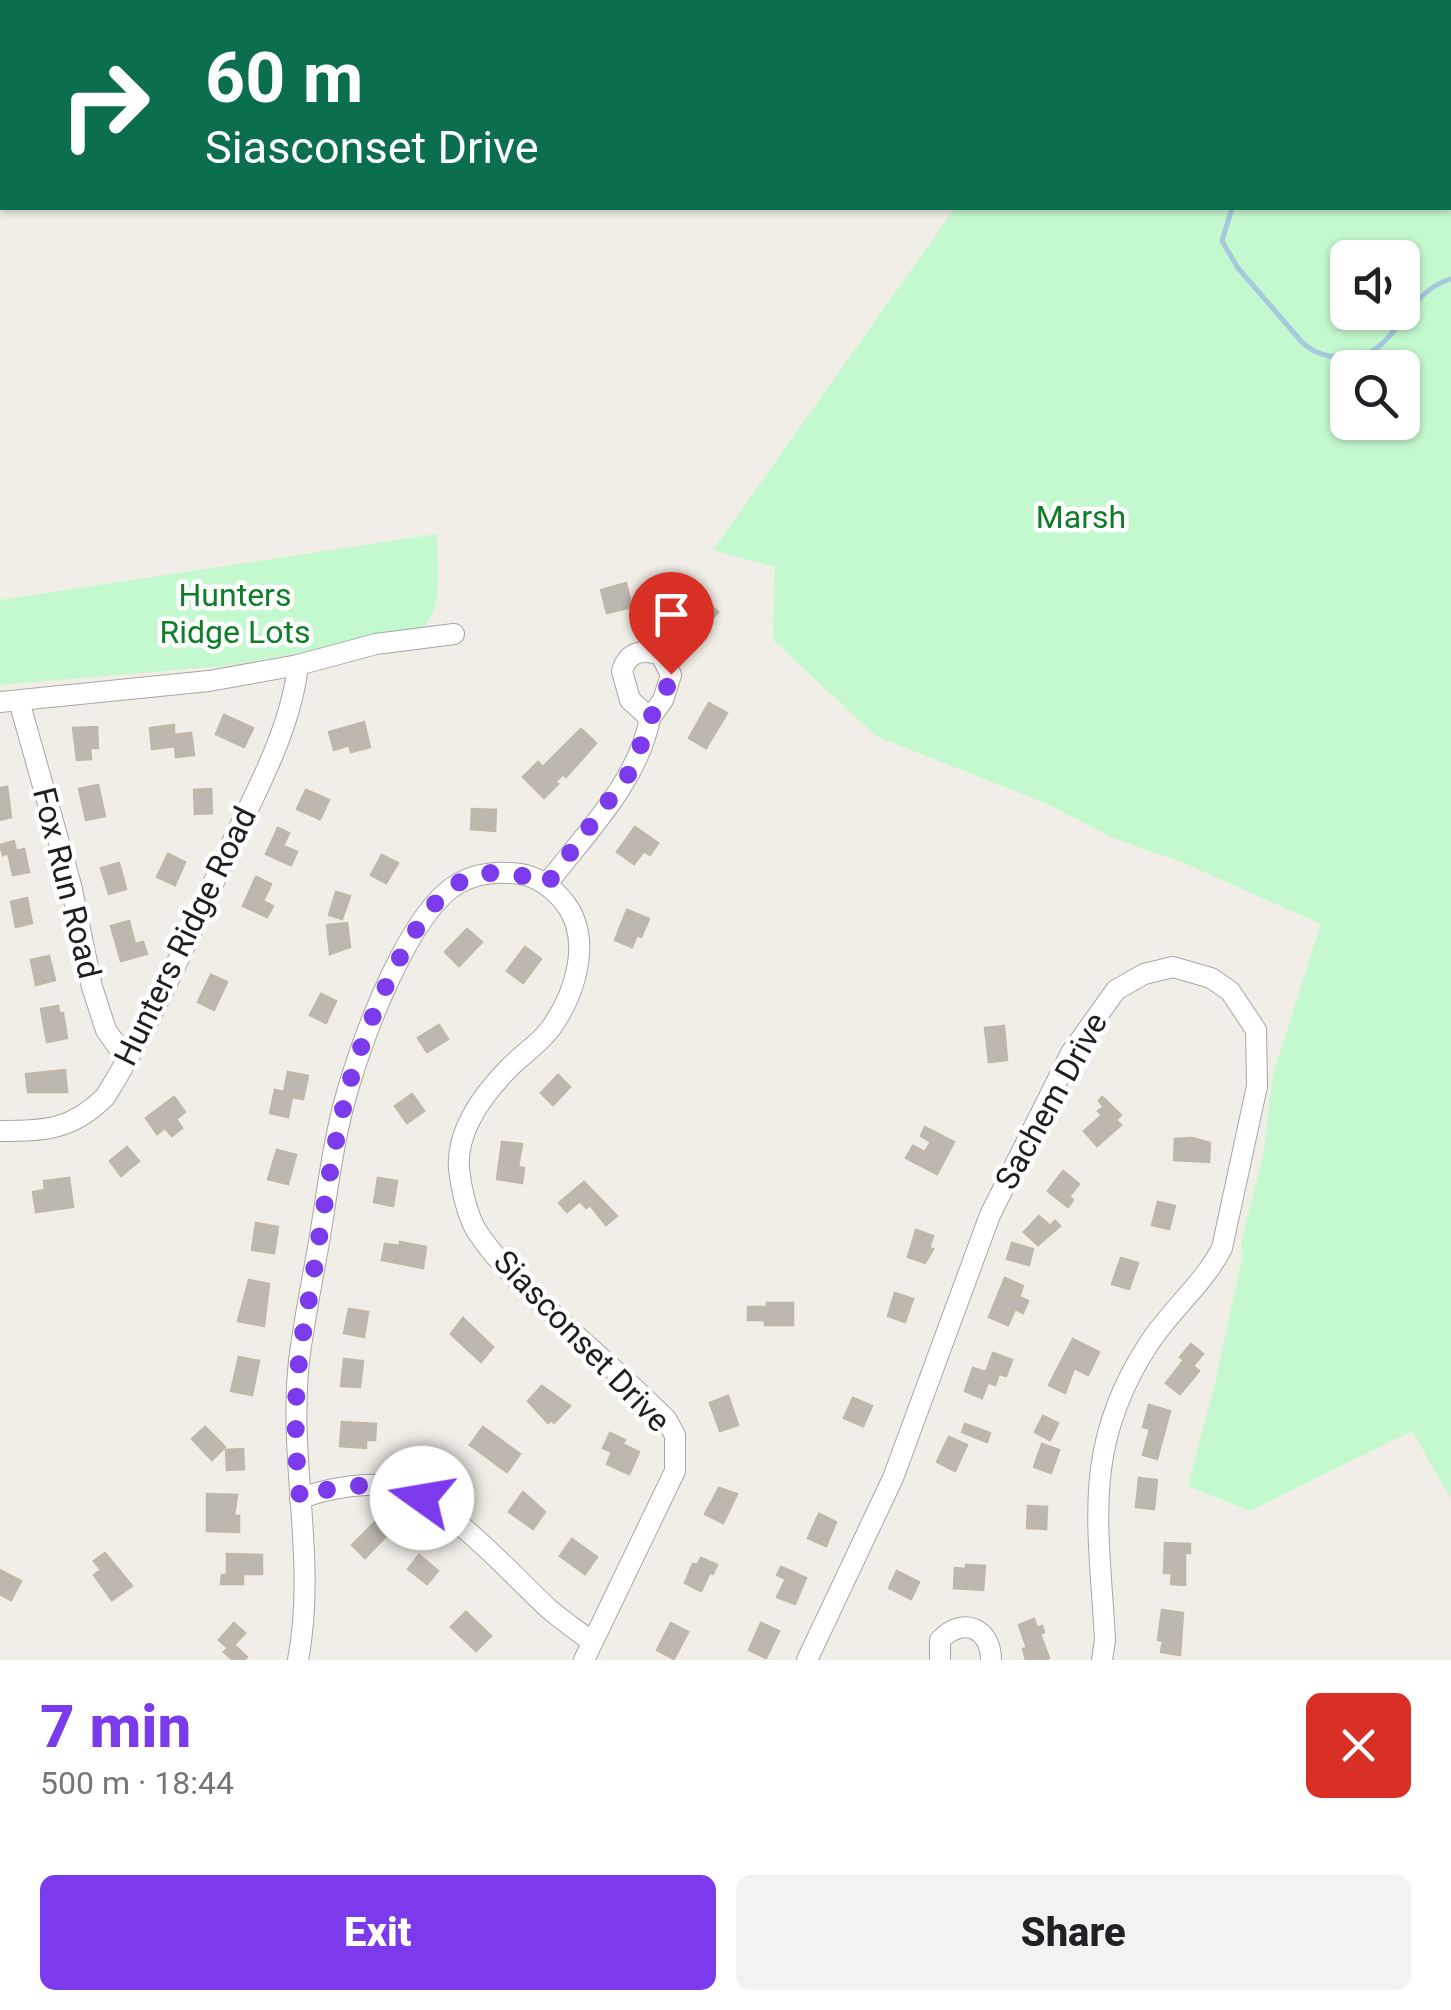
<!DOCTYPE html>
<html lang="en">
<head>
<meta charset="utf-8">
<style>
	body { margin:0; font-family:Roboto,sans-serif; background:#f2f2f2; color:#202124; height:100vh; display:flex; flex-direction:column; font-size:38px; white-space:nowrap }
	* { box-sizing:border-box; margin:0 }
	p { font-size:32px; color:#757577 }
	.icon { flex:none; width:55px; height:55px; fill:none; stroke:currentColor; stroke-width:2; stroke-linecap:round; stroke-linejoin:round }
	.map { position:relative; height:1660px; overflow:hidden }
	.details { display:flex; flex-direction:column; background:#fff; flex:1 }
	.details>* { flex:none }
	.banner { position:absolute; left:0px; top:0px; width:1452px; height:210px; box-shadow:0 2px 8px #0004; background:#0b6e4f; color:#fff; overflow:hidden }
	.controls { position:absolute; left:1330px; top:240px; display:grid; gap:20px }
	.controls a { display:grid; place-items:center; width:90px; height:90px; border-radius:15px; background:#fff; box-shadow:0 2px 8px #0004; font-size:50px }
	.pin { position:absolute; display:grid; place-items:center; width:85px; height:85px; color:#fff; margin:-102px -42px; border-radius:50% 50% 50% 0; rotate:-45deg; box-shadow:0 0 10px #0007 }
	.pin .icon { rotate:45deg }
	.me { position:absolute; width:110px; margin:-55px; rotate:283deg; stroke-linejoin:round; filter:drop-shadow(0 0 8px #0008) }
	.turn { display:flex; align-items:center; gap:35px; height:210px; padding:0 40px; font-size:45px }
	.turn .icon { width:130px; height:130px; stroke-width:2.5 }
	.turn b { display:block; font-size:70px; line-height:85px }
	.round { display:grid; place-items:center; flex:none; width:105px; height:105px; border-radius:15px; background:#f2f2f2 }
	.headline { display:flex; align-items:center; justify-content:space-between; height:170px; padding:0 40px }
	h1 { font-size:60px; font-weight:800; line-height:75px; color:#7c3aed }
	.primary-button { display:flex; gap:20px; margin-top:auto; padding:20px 40px }
	.primary-button a { flex:1; height:115px; border-radius:15px; background:#7c3aed; color:#fff; font-size:40px; font-weight:800; line-height:115px; text-align:center }
	.primary-button a+a { background:#f2f2f2; color:#202124 }
	.map>svg:first-child { display:block }
	.park { fill:#c4f9cf; fill-rule:evenodd }
	.lines { fill:none; stroke-linecap:round; stroke-linejoin:round }
	.stream { stroke:#a7c9dd; stroke-width:5 }
	.building { fill:#bcb7af; stroke:#c1b7a8; stroke-width:2.5 }
	.minor-casing { stroke:#a6a6a6; stroke-width:22 }
	.minor { stroke:#fff; stroke-width:20 }
	.route { stroke:#7c3aed; stroke-width:18; stroke-dasharray:0 32.4 }
	.labels { text-anchor:middle; stroke-width:9; stroke-linejoin:round; paint-order:stroke }
	.park-label { font-size:32px; fill:#0d7d27; stroke:#fff }
	.street-label { font-size:32px; fill:#1f1f1f; stroke:#fff }
</style>
</head>
<body>
<div class="map">
<svg width="1451" height="1660" viewBox="0 0 1451 1660">
	<rect width="100%" height="100%" fill="#f0eee6"/>
	<g class="park">
		<path d="M904 0H1451V1499L1412 1431 1250 1511 1188 1486 1215 1383 1242 1259 1241 1242 1264 1151 1273 1074 1321 924 1184 863 1116 839 1045 803 876 736 773 640 775 567 713 550 955 208H1450V2ZM1348 258H1402V312H1348ZM1348 368H1402V422H1348Z"/>
		<path d="M437 534C436 565 447 615 416 633L224 666 0 685V600Z"/>
	</g>
	<g class="lines">
		<path class="stream" d="M1232 208 1222 241 1238 268 1301 341C1311 351 1321 355 1335 357 1397 368 1398 294 1451 279"/>
	</g>
	<g class="building">
		<polygon points="626,583 632,607 607,613 601,590"/>
		<polygon points="695,591 718,612 700,632 677,611"/>
		<polygon points="709,703 727,713 706,748 689,738"/>
		<polygon points="224,715 253,728 244,747 216,734"/>
		<polygon points="364,722 370,747 351,752 349,745 334,750 329,732"/>
		<polygon points="174,725 174,735 191,733 194,755 176,757 175,746 152,749 150,728"/>
		<polygon points="97,727 98,748 90,748 91,759 77,760 73,728"/>
		<polygon points="581,729 596,743 566,777 563,774 555,782 558,784 544,798 523,777 538,762 543,767"/>
		<polygon points="98,785 105,816 86,820 79,789"/>
		<polygon points="7,787 11,817 0,820 0,788"/>
		<polygon points="211,789 212,813 195,814 194,790"/>
		<polygon points="306,790 329,800 320,819 297,809"/>
		<polygon points="472,809 496,810 495,831 471,829"/>
		<polygon points="635,827 658,843 650,855 644,851 634,864 617,852"/>
		<polygon points="278,828 289,833 283,846 297,852 291,865 266,854"/>
		<polygon points="14,841 16,851 24,849 29,872 13,875 8,853 3,855 0,845"/>
		<polygon points="168,854 185,862 175,885 157,877"/>
		<polygon points="382,855 398,863 386,883 371,875"/>
		<polygon points="119,863 126,889 109,894 101,868"/>
		<polygon points="256,877 271,884 263,901 273,906 267,917 243,906"/>
		<polygon points="336,892 350,896 342,919 329,915"/>
		<polygon points="27,898 32,923 16,927 11,902"/>
		<polygon points="627,910 649,919 641,937 637,935 632,947 615,940"/>
		<polygon points="129,921 135,944 143,942 147,954 121,961 111,926"/>
		<polygon points="347,923 350,947 330,954 327,925"/>
		<polygon points="467,929 482,942 459,966 445,952"/>
		<polygon points="525,947 541,959 523,983 507,971"/>
		<polygon points="49,956 55,980 36,985 31,960"/>
		<polygon points="211,975 227,982 214,1010 198,1002"/>
		<polygon points="321,994 336,1001 326,1023 310,1015"/>
		<polygon points="58,1006 59,1013 63,1013 67,1038 47,1042 41,1009"/>
		<polygon points="439,1025 448,1039 427,1052 418,1038"/>
		<polygon points="1004,1026 1007,1060 989,1062 985,1028"/>
		<polygon points="65,1070 67,1092 28,1092 26,1074"/>
		<polygon points="288,1072 308,1076 303,1099 292,1097 288,1117 270,1113 275,1090 284,1092"/>
		<polygon points="558,1075 570,1087 553,1105 541,1093"/>
		<polygon points="412,1094 424,1111 407,1123 395,1106"/>
		<polygon points="174,1097 185,1112 176,1119 182,1128 172,1136 165,1128 157,1134 146,1118"/>
		<polygon points="1102,1097 1121,1115 1116,1120 1121,1125 1097,1146 1084,1131 1102,1115 1098,1111 1104,1107 1099,1101"/>
		<polygon points="925,1127 954,1142 937,1174 906,1158 913,1146 925,1152 931,1142 921,1136"/>
		<polygon points="1192,1138 1210,1143 1209,1162 1174,1160 1175,1139"/>
		<polygon points="502,1142 522,1144 518,1167 524,1168 522,1183 497,1179"/>
		<polygon points="127,1147 139,1161 121,1176 110,1161"/>
		<polygon points="277,1150 296,1155 288,1184 268,1179"/>
		<polygon points="1063,1171 1079,1184 1069,1197 1073,1200 1068,1207 1048,1191"/>
		<polygon points="69,1178 73,1207 36,1212 33,1192 45,1190 44,1181"/>
		<polygon points="378,1178 397,1181 393,1206 374,1202"/>
		<polygon points="584,1182 617,1216 606,1225 590,1205 586,1208 580,1201 567,1212 559,1203"/>
		<polygon points="1158,1202 1175,1206 1169,1229 1152,1225"/>
		<polygon points="1039,1216 1050,1226 1055,1221 1060,1226 1038,1245 1024,1232"/>
		<polygon points="256,1223 278,1227 274,1253 252,1250"/>
		<polygon points="916,1230 933,1236 929,1248 933,1249 925,1263 908,1257"/>
		<polygon points="400,1242 426,1247 423,1268 382,1260 385,1244 400,1246"/>
		<polygon points="1012,1243 1033,1249 1029,1265 1007,1259"/>
		<polygon points="1121,1258 1138,1263 1129,1289 1112,1284"/>
		<polygon points="1005,1278 1023,1286 1019,1297 1028,1301 1023,1313 1015,1309 1008,1325 989,1317"/>
		<polygon points="249,1280 269,1284 264,1326 238,1321"/>
		<polygon points="895,1293 913,1299 905,1322 888,1316"/>
		<polygon points="767,1303 793,1303 793,1325 765,1325 765,1320 748,1320 748,1307 767,1307"/>
		<polygon points="349,1309 368,1312 364,1337 344,1333"/>
		<polygon points="463,1318 493,1347 481,1362 451,1334"/>
		<polygon points="1073,1339 1099,1352 1088,1375 1074,1368 1065,1393 1049,1385"/>
		<polygon points="1191,1344 1203,1354 1193,1366 1199,1371 1180,1394 1166,1383 1184,1360 1180,1357"/>
		<polygon points="993,1353 1012,1360 1006,1376 999,1374 995,1385 988,1382 982,1398 965,1391 973,1368 986,1372"/>
		<polygon points="239,1357 259,1361 252,1395 231,1391"/>
		<polygon points="344,1359 363,1361 360,1387 341,1386"/>
		<polygon points="542,1386 570,1406 554,1423 551,1420 548,1423 528,1401"/>
		<polygon points="728,1396 738,1425 720,1431 710,1403"/>
		<polygon points="853,1398 872,1406 863,1426 844,1418"/>
		<polygon points="1149,1405 1170,1411 1157,1459 1143,1455 1150,1429 1143,1427"/>
		<polygon points="1043,1416 1058,1423 1050,1440 1035,1432"/>
		<polygon points="342,1422 376,1424 375,1440 366,1440 366,1448 340,1446"/>
		<polygon points="965,1424 990,1433 987,1442 962,1432"/>
		<polygon points="205,1427 225,1447 212,1460 192,1439"/>
		<polygon points="483,1427 520,1454 507,1472 470,1445"/>
		<polygon points="610,1433 625,1440 622,1444 639,1452 629,1474 607,1464 612,1452 603,1448"/>
		<polygon points="949,1437 967,1445 955,1471 937,1462"/>
		<polygon points="1042,1444 1059,1450 1051,1473 1034,1467"/>
		<polygon points="243,1449 244,1469 227,1470 226,1450"/>
		<polygon points="1139,1478 1157,1480 1154,1509 1136,1507"/>
		<polygon points="719,1488 737,1494 723,1523 705,1514"/>
		<polygon points="523,1492 545,1512 533,1529 509,1512"/>
		<polygon points="207,1494 237,1495 234,1516 239,1516 239,1532 207,1531"/>
		<polygon points="1028,1506 1047,1507 1046,1529 1027,1528"/>
		<polygon points="819,1514 836,1522 826,1546 808,1538"/>
		<polygon points="376,1521 388,1534 365,1558 352,1545"/>
		<polygon points="572,1539 597,1557 585,1574 560,1556"/>
		<polygon points="1165,1543 1190,1544 1190,1553 1185,1553 1185,1585 1171,1584 1172,1573 1164,1573"/>
		<polygon points="105,1553 132,1586 112,1600 94,1575 101,1570 94,1561"/>
		<polygon points="227,1554 262,1555 262,1574 243,1574 243,1584 221,1584 222,1575 227,1575"/>
		<polygon points="419,1555 438,1571 427,1584 408,1569"/>
		<polygon points="701,1558 717,1565 713,1574 710,1572 701,1591 685,1583 693,1564 697,1565"/>
		<polygon points="966,1565 985,1566 983,1590 954,1588 955,1568 966,1569"/>
		<polygon points="781,1567 806,1578 795,1604 777,1597 786,1579 777,1575"/>
		<polygon points="0,1570 21,1581 11,1600 0,1594"/>
		<polygon points="897,1571 919,1582 911,1599 889,1588"/>
		<polygon points="1162,1610 1183,1613 1180,1655 1161,1652 1163,1641 1158,1640"/>
		<polygon points="466,1612 491,1636 476,1651 451,1627"/>
		<polygon points="1034,1619 1037,1628 1042,1626 1044,1632 1040,1634 1049,1658 1044,1660 1026,1660 1023,1649 1027,1648 1019,1625"/>
		<polygon points="234,1623 245,1633 234,1645 247,1657 244,1660 233,1660 224,1652 228,1648 219,1640"/>
		<polygon points="671,1623 688,1632 674,1659 657,1650"/>
		<polygon points="761,1623 779,1631 766,1658 749,1650"/>
	</g>
	<g class="lines">
		<defs>
			<g id="minor">
				<polyline points="19,701 71,885 92,987 106,1030 127,1060"/>
				<polyline points="0,702 209,681 298,665 376,644 454,634"/>
				<path d="M547 884C585 834 638 782 650 718L630 700 622 671C628 651 643 649 661 655L671 675 663 700 650 718"/>
				<path d="M0 1131C45 1131 72 1130 105 1097 154 1019 190 934 228 851 255 793 291 730 298 665"/>
				<path d="M300 1499C326 1488 373 1480 399 1488 448 1502 511 1574 549 1609 563 1621 578 1631 592 1642"/>
				<path d="M298 1660C317 1560 288 1462 299 1361 304 1319 313 1278 320 1236 328 1187 334 1136 348 1089 364 1035 409 911 459 883 477 873 499 871 520 874 539 877 553 888 565 903 593 940 575 994 551 1028 540 1043 523 1054 511 1066 484 1093 456 1130 459 1169 461 1188 467 1214 476 1230 498 1264 528 1290 556 1317 593 1351 631 1384 666 1419L675 1435V1471L584 1660"/>
				<path d="M807 1660 893 1478 990 1215 1071 1053 1116 990 1144 974 1173 967 1211 978 1230 991 1256 1030 1257 1086 1222 1248C1203 1285 1170 1310 1148 1345 1081 1448 1099 1526 1105 1640L1102 1660"/>
				<path d="M940 1660V1640C963 1616 991 1628 991 1660"/>
			</g>
		</defs>
		<use href="#minor" class="minor-casing"/>
		<use href="#minor" class="minor"/>
	</g>
	<g class="lines">
		<path class="route" d="M422 1498C385 1480 339 1483 300 1498 295 1453 294 1407 299 1362 303 1327 311 1292 316 1257 325 1202 333 1147 347 1093 360 1040 411 908 460 882 489 867 518 872 547 884L633 768 650 718 663 700 671 674"/>
	</g>
	<g class="labels">
		<g class="park-label">
			<text x="1081" y="528">Marsh</text>
			<text x="235" y="606">Hunters<tspan x="235" dy="37">Ridge Lots</tspan></text>
		</g>
		<g class="street-label">
			<text transform="translate(67 883) rotate(76)" y="11">Fox Run Road</text>
			<text transform="translate(185 936) rotate(-64)" y="11">Hunters Ridge Road</text>
			<text transform="translate(1051 1101) rotate(-61)" y="11">Sachem Drive</text>
			<text transform="translate(582 1341) rotate(46)" y="11">Siasconset Drive</text>
		</g>
	</g>
</svg>
<div class="controls">
<a><svg class="icon" aria-label="sound" viewBox="0 0 24 24"><path d="M4 9h4l5-4v14l-5-4H4zM17 9q2 3 0 6"/></svg></a>
<a><svg class="icon" aria-label="search" viewBox="0 0 24 24"><circle cx="10" cy="10" r="6"/><path d="M15 15l6 6"/></svg></a>
</div>
<div class="pin" style="left:671px;top:674px;background:#d93025"><svg class="icon" aria-label="arrive" viewBox="0 0 24 24"><path d="M6 21V4h12l-3 4 3 4H6"/></svg></div>
<svg class="me" style="left:422px;top:1498px" viewBox="-20 -20 40 40"><circle r="19" fill="#fff"/><path d="M0-13L10 11 0 6-10 11z" fill="#7c3aed"/></svg>
<div class="banner">
<div class="turn"><svg class="icon" aria-label="right" viewBox="0 0 24 24"><path d="M7 20v-9h11M14 6l5 5-5 5"/></svg><div><b>60 m</b>Siasconset Drive</div></div>
</div>
</div>
<section class="details">
<div class="headline"><div><h1>7 min</h1><p>500 m · 18:44</p></div><a class="round" style="background:#d93025;color:#fff"><svg class="icon" aria-label="close" viewBox="0 0 24 24"><path d="M6 6l12 12M18 6L6 18"/></svg></a></div>
<div class="primary-button"><a>Exit</a><a>Share</a></div>
</section>
</body>
</html>
